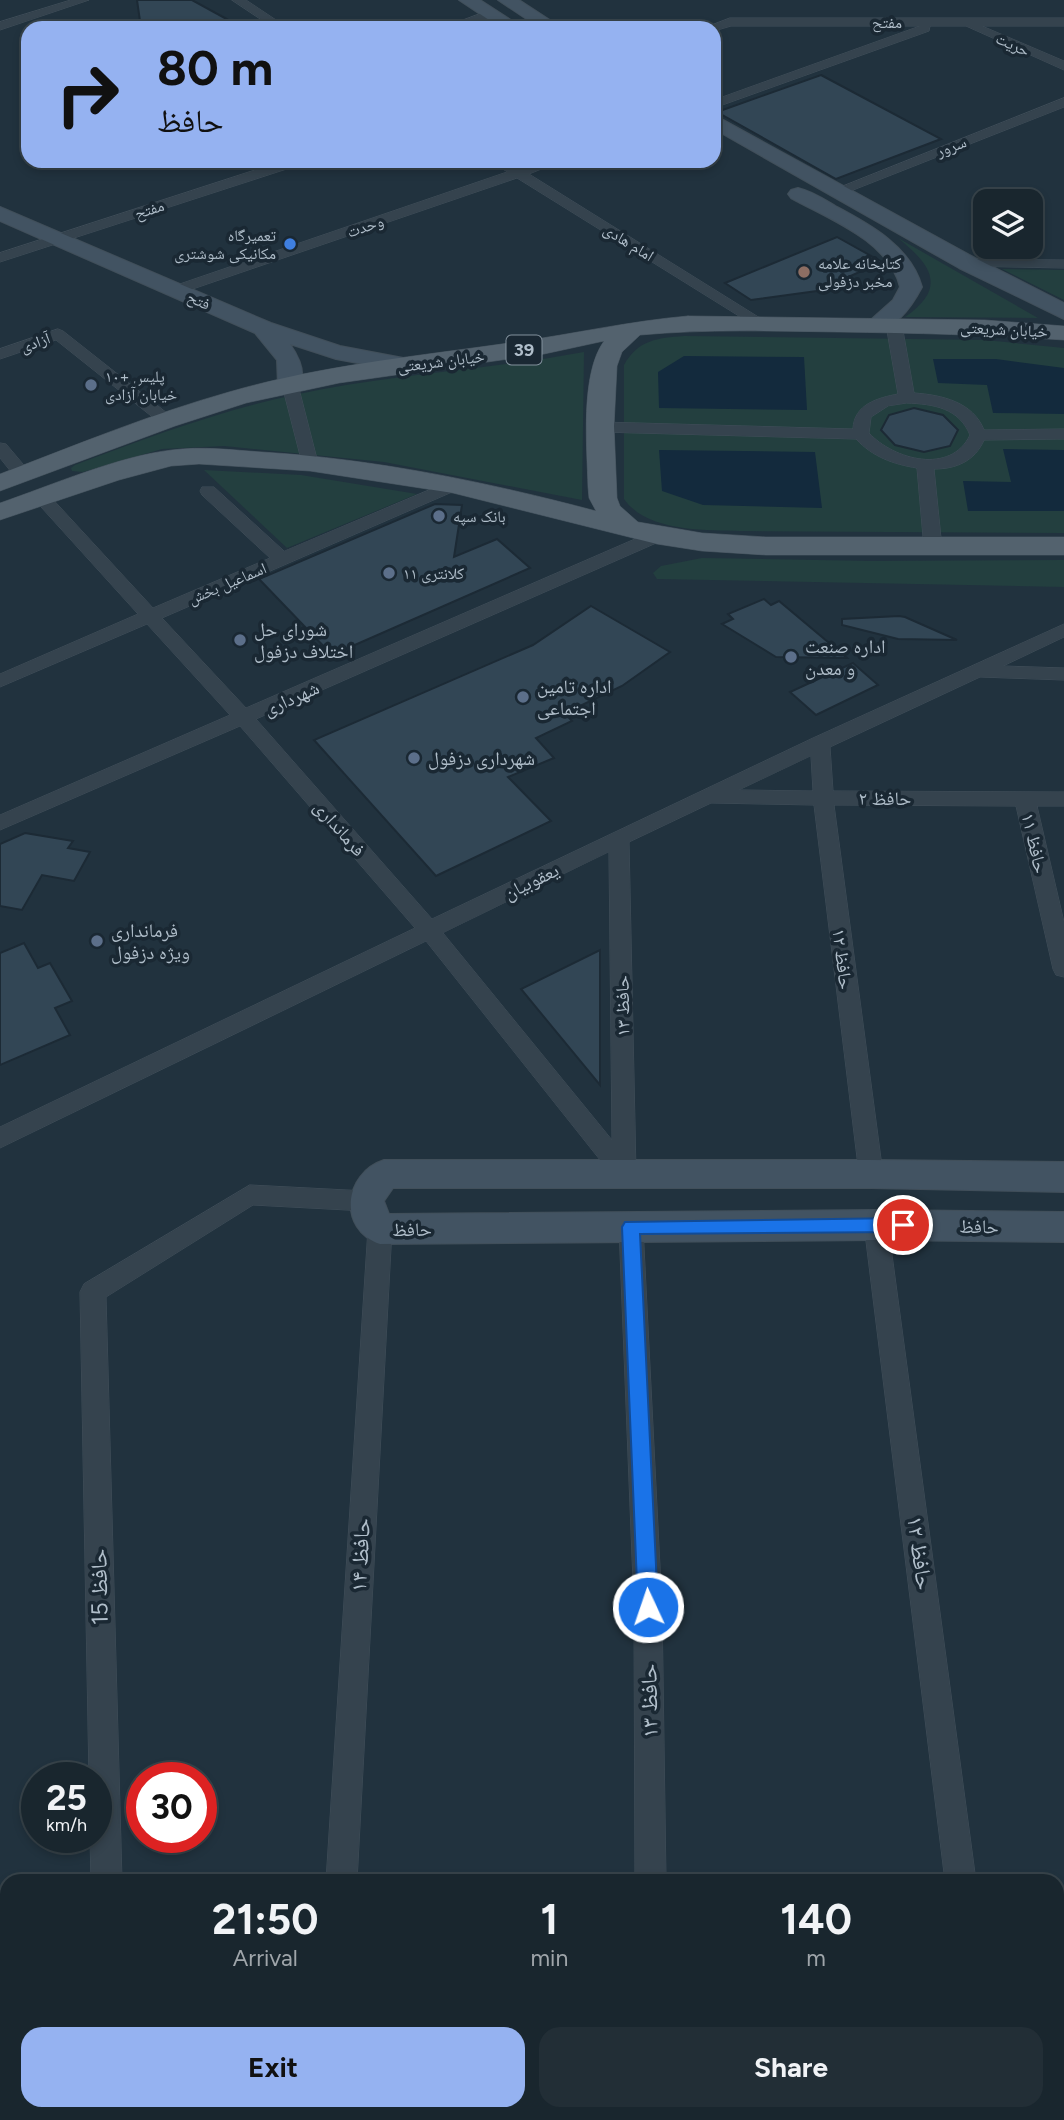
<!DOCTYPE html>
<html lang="en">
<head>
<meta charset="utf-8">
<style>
	body { margin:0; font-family:Figtree,"Noto Naskh Arabic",sans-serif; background:#222e36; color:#f1f3f6; height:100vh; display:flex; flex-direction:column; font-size:26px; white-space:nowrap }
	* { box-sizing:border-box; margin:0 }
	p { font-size:23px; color:#9fa5aa }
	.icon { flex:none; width:38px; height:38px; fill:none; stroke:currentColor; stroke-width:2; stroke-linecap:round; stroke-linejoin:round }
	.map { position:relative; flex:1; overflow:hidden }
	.panel { position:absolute; left:0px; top:1874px; width:1064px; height:247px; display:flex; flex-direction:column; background:#19262e; border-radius:21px 21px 0 0; box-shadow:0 4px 10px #0003,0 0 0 2px #37434a }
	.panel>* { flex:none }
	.hud { position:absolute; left:21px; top:21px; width:700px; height:147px; border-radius:21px; box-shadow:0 4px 10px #0003,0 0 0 2px #37434a; background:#95b2f1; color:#111; overflow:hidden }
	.fabs { position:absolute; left:973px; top:189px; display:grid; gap:14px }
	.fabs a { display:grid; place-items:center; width:70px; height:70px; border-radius:14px; background:#19262e; box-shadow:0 4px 10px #0003,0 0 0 2px #37434a; font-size:35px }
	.speed { position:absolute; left:21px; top:1762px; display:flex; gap:14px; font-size:35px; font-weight:700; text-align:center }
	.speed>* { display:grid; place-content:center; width:91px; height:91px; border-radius:50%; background:#19262e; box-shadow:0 4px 10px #0003,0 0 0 2px #37434a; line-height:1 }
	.speed small { font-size:18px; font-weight:400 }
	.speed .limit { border:10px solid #d22; background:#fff; color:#111 }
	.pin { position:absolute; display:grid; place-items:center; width:60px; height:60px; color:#fff; margin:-30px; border:4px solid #fff; border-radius:50%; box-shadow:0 2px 7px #0007 }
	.me { position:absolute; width:77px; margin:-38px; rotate:357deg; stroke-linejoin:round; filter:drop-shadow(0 0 5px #0008) }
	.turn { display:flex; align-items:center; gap:24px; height:147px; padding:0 21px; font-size:32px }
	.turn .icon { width:91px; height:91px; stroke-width:2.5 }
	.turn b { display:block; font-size:49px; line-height:60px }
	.eta { display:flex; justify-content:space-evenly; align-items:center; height:119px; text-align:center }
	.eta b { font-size:42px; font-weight:700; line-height:49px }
	.cta { display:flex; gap:14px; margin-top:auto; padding:14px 21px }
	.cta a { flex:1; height:80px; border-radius:21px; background:#95b2f1; color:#111; font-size:28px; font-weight:700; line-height:80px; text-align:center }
	.cta a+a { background:#222e36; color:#f1f3f6 }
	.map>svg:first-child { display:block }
	.green { fill:#233f3f }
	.water { fill:#132a3d }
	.building { fill:#324655; stroke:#1c2a35; stroke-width:2 }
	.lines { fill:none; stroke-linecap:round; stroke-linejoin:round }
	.street-casing { stroke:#414f5a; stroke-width:1 }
	.secondary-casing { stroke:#414f5a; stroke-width:2 }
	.primary-casing { stroke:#414f5a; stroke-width:1 }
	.street { fill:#35434e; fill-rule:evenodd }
	.secondary { fill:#425362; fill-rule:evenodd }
	.primary { fill:#53626e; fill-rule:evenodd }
	.route { fill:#1a73e8; stroke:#114b97; stroke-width:2 }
	.shop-dot { fill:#3f7fe0; stroke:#1a2833; stroke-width:2.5 }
	.education-dot { fill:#8d6e63; stroke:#1a2833; stroke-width:2.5 }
	.service-dot { fill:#5c6f8a; stroke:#1a2833; stroke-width:2.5 }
	.labels { text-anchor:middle; stroke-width:7; stroke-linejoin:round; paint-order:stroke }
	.far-street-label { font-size:16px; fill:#b0beca; stroke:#1a2833 }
	.far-poi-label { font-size:16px; fill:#b0beca; stroke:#1a2833; text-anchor:start }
	.shield { fill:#1a2833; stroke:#83919d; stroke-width:2 }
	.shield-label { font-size:18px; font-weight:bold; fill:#b0beca }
	.poi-label { font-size:19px; fill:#b0beca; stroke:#1a2833; text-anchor:start }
	.street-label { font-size:19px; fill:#b0beca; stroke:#1a2833 }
	.near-street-label { font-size:23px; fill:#b0beca; stroke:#1a2833 }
</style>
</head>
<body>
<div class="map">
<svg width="1064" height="2120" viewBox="0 0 1064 2120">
	<rect width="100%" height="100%" fill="#21323e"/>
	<g class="green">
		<path d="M898 238 1038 318 905 317C948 287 931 265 898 238Z"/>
		<polygon points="1002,269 1064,270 1064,300"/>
		<path d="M684 336 985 340 1064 348V533L740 531C705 530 647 532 624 499V365C638 340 657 338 684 336Z"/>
		<path d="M584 352 582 500 384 462 224 446 162 449 83 472 72 471 71 468 75 465C147 438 219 411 294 395 390 374 488 370 584 352Z"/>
		<polygon points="204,470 301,475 417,494 287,548"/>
		<polygon points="702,558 871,561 1064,560 1064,587 657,579 653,573 661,566"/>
	</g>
	<g class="water">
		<polygon points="684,356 804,357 807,410 659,408 658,372"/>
		<polygon points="933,359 996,359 1064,368 1064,414 993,413 987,385 938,383"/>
		<polygon points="1003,449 1064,450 1064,511 968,511 963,481 1011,482"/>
		<polygon points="659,450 815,452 822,508 703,505 662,491"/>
	</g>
	<g class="building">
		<polygon points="137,0 192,0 243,28 141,28"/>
		<polygon points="821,75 941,139 836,179 717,112"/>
		<polygon points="837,237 882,262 817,291 751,300 725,283"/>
		<polygon points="914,408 943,415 958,430 950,446 924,452 895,445 881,430 889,415"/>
		<polygon points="435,504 462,505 454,557 497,539 530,568 332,655 259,579"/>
		<polygon points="764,599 771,605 779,601 847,658 776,657 722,624 733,619 728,614"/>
		<polygon points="591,606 670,652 622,686 565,713 572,721 536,738 554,758 508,777 551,821 436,876 314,740 533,645"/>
		<polygon points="899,616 905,617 957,640 898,639 842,625 842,619"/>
		<polygon points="853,663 878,685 816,715 790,692"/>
		<polygon points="25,833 73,841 68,848 90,852 74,881 42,875 22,910 0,906 0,844"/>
		<polygon points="24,943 38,968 50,963 72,1001 55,1008 70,1035 0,1065 0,953"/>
		<polygon points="600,950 600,1085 521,989"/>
	</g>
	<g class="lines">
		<defs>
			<g id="street">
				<polygon points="71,0 89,0 0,30 0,22"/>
				<polygon points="232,0 246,0 288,28 274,28"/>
				<polygon points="490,10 494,11 494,17 460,28 442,28"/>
				<polygon points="730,18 1064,18 1064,26 982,26 1064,61 1064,70 966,26 930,26 929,31 714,108 714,100 920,26 731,26 714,31 714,28 704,28"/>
				<polygon points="1064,98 1064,107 843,194 838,195 831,191"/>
				<polygon points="283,161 304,161 302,164 0,262 0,253"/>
				<polygon points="491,161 507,161 519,168 541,161 561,161 529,174 768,323 760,328 755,326 517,178 181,293 171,293 169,290 171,287 507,172"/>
				<polygon points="967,259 1064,260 1064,268 962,266 960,263 962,260"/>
				<path d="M894 320 902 325 914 393C942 395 973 402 984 430L1064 429V439L984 440C975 461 956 469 934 469L942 548 939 552 933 553 924 548 917 468C893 464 873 457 856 439L601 432 593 427 601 422 853 429C854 404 878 398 898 394L886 325ZM907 403C934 404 959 408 970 435 951 475 894 460 869 433L871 417 888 406Z"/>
				<polygon points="58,329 63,331 172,417 174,420 172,423 160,423 56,340 0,359 0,349"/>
				<polygon points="290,380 298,385 318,463 316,467 304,467 302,463 282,385"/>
				<polygon points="0,443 6,444 28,470 30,474 28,478 16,478 0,458"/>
				<path d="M453 480 461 485 459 489 162 618 246 708 651 532H663L666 536 663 540 256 719 432 919 813 738 1064 624V637L1003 666 1064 668V680L980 677 830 747 833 791 1064 792V806H1037L1064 922V977L1056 975 1053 969 1016 806 834 805 883 1174 879 1181 871 1184 863 1181 859 1174 814 805 711 803 629 842 636 1173 632 1180 624 1183 616 1180 426 941 0 1148V1127L415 928 240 726 0 830V815L230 715 147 624 0 687V674L138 614 32 497 41 492 47 493 153 608 270 558 202 495 200 491 202 487H214L284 551ZM811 756 813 791 739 790ZM609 852 612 1140 443 933Z"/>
				<polygon points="250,1185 366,1191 375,1194 378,1201 375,1208 366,1211 253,1205 106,1297 122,1881 91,1881 90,1838 96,1838 96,1778 89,1778 80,1292 84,1284"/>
				<polygon points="876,1215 885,1218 888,1225 976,1881 945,1881 864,1225 867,1218"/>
				<polygon points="631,1217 640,1220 643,1227 662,1607 666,1881 635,1881 634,1607 619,1227 622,1220"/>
				<polygon points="380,1219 389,1222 392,1229 357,1881 326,1881 368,1229 371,1222"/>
				<polygon points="407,2114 452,2114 455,2120 410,2120"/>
				<rect x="636" y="2114" width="34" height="6"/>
				<polygon points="972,2114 1006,2114 1007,2120 973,2120"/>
			</g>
			<g id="secondary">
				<polygon points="459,0 480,0 523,28 501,28"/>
				<polygon points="498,0 519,0 562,28 540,28"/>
				<polygon points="714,115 975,258 1064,303 1064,319 959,268 714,129"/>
				<path d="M798 188C812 191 825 200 837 207 871 225 911 247 922 287 912 306 892 336 868 330L865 325 893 300 900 287C889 241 829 219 791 198L788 194 791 190Z"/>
				<path d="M0 207 271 323 340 346 414 360 417 365 414 370 406 372 336 359 290 344C299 357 308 375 298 390H282L278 385 277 360 255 333 0 221Z"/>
				<path d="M384 1160H871L1064 1162V1192L871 1188H393L384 1201 389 1214 876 1210 1064 1212V1242L876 1240 380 1244C337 1229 344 1173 384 1160Z"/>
			</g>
			<path id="primary" d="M688 316 985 320 1064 326V340C989 335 914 333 839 332 772 331 706 329 640 335L622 352 617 366 614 426 617 498 620 506 638 522 702 533 766 537H1064V555H766L702 551 657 544 453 493 310 471 199 464 171 466 119 480 0 520V503C52 485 119 456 172 450 202 446 232 450 262 452 375 459 487 482 596 511L589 498 588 487C587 447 580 374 604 341L544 354 339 383 246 403 175 426 0 491V474C76 445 151 414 229 392 322 365 420 356 516 342 574 334 630 321 688 316Z"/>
		</defs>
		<use href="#street" class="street-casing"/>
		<use href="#secondary" class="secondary-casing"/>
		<use href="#primary" class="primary-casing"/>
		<use href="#street" class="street"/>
		<use href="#secondary" class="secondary"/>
		<use href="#primary" class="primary"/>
	</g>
	<polygon class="route" points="903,1218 909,1220 911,1225 909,1230 903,1232 640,1234 658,1607 655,1614 648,1617 641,1614 638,1607 622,1227 625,1222"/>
	<circle class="shop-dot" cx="290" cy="244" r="7"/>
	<circle class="education-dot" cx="804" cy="272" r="7"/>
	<g class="service-dot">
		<circle cx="91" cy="385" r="7"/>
		<circle cx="439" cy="516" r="7"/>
		<circle cx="389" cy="573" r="7"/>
		<circle cx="240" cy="640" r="7"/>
		<circle cx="791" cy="657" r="7"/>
		<circle cx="523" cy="697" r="7"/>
		<circle cx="414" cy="758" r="7"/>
		<circle cx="97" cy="941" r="7"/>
	</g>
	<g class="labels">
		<g class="far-street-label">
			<text x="887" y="28">مفتح</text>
			<text transform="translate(1013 44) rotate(24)" y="6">حریت</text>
			<text transform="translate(951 146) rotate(-21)" y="6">سرور</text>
			<text transform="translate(149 209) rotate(-18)" y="6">مفتح</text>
			<text transform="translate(365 226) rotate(-19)" y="6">وحدت</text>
			<text transform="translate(629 242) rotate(32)" y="6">امام هادی</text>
			<text transform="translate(199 300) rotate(24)" y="6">فتح</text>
			<text transform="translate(1004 329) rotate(3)" y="6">خیابان شریعتی</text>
			<text transform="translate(35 342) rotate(-20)" y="6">آزادی</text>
			<text transform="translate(441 361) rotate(-7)" y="6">خیابان شریعتی</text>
			<text transform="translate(227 583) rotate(-23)" y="6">اسماعیل بخش</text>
		</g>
		<g class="far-poi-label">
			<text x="276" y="241" text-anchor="end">تعمیرگاه<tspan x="276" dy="18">مکانیکی شوشتری</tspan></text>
			<text x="818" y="269">کتابخانه علامه<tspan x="818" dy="18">مخبر دزفولی</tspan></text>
			<text x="105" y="382">پلیس +۱۰<tspan x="105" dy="18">خیابان آزادی</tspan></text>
			<text x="453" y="522">بانک سپه</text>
			<text x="403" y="579">کلانتری ۱۱</text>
		</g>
		<rect class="shield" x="506.5" y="335.5" width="35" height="29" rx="5"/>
		<g class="shield-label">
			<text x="524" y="356">39</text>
		</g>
		<g class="poi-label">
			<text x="254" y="636">شورای حل<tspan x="254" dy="22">اختلاف دزفول</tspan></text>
			<text x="805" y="653">اداره صنعت<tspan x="805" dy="22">و معدن</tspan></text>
			<text x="537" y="693">اداره تامین<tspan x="537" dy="22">اجتماعی</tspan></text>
			<text x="428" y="765">شهرداری دزفول</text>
			<text x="111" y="937">فرمانداری<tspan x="111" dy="22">ویژه دزفول</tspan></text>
		</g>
		<g class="street-label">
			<text transform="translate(291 698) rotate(-24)" y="7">شهرداری</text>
			<text x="885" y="805">حافظ ۲</text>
			<text transform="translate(340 828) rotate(49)" y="7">فرمانداری</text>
			<text transform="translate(1035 843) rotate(77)" y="7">حافظ ۱۱</text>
			<text transform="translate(531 881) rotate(-26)" y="7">یعقوبیان</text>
			<text transform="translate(843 959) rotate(83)" y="7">حافظ ۱۲</text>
			<text transform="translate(622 1006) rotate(-91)" y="7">حافظ ۱۳</text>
			<text transform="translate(979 1226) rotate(1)" y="7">حافظ</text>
			<text transform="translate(412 1229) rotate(-1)" y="7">حافظ</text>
		</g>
		<g class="near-street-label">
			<text transform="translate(920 1553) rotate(82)" y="8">حافظ ۱۲</text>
			<text transform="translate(360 1555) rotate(-87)" y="8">حافظ ۱۴</text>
			<text transform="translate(99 1587) rotate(-91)" y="8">حافظ 15</text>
			<text transform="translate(649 1701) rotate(-91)" y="8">حافظ ۱۳</text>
		</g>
	</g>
</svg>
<div class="fabs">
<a><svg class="icon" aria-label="layers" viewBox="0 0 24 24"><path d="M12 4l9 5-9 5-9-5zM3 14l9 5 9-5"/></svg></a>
</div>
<div class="speed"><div>25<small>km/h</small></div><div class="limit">30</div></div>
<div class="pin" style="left:903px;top:1225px;background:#d93025"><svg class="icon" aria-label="arrive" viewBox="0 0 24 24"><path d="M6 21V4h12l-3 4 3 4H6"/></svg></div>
<svg class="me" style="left:648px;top:1607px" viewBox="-20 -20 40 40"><circle r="17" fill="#1a73e8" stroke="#fff" stroke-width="3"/><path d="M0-11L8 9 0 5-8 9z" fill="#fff"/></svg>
<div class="hud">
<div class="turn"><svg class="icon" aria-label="right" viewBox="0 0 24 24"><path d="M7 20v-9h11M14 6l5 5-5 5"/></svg><div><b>80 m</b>حافظ</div></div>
</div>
<section class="panel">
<div class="eta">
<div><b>21:50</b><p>Arrival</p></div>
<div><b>1</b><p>min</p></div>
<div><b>140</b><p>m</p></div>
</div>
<div class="cta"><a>Exit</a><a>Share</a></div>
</section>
</div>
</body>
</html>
